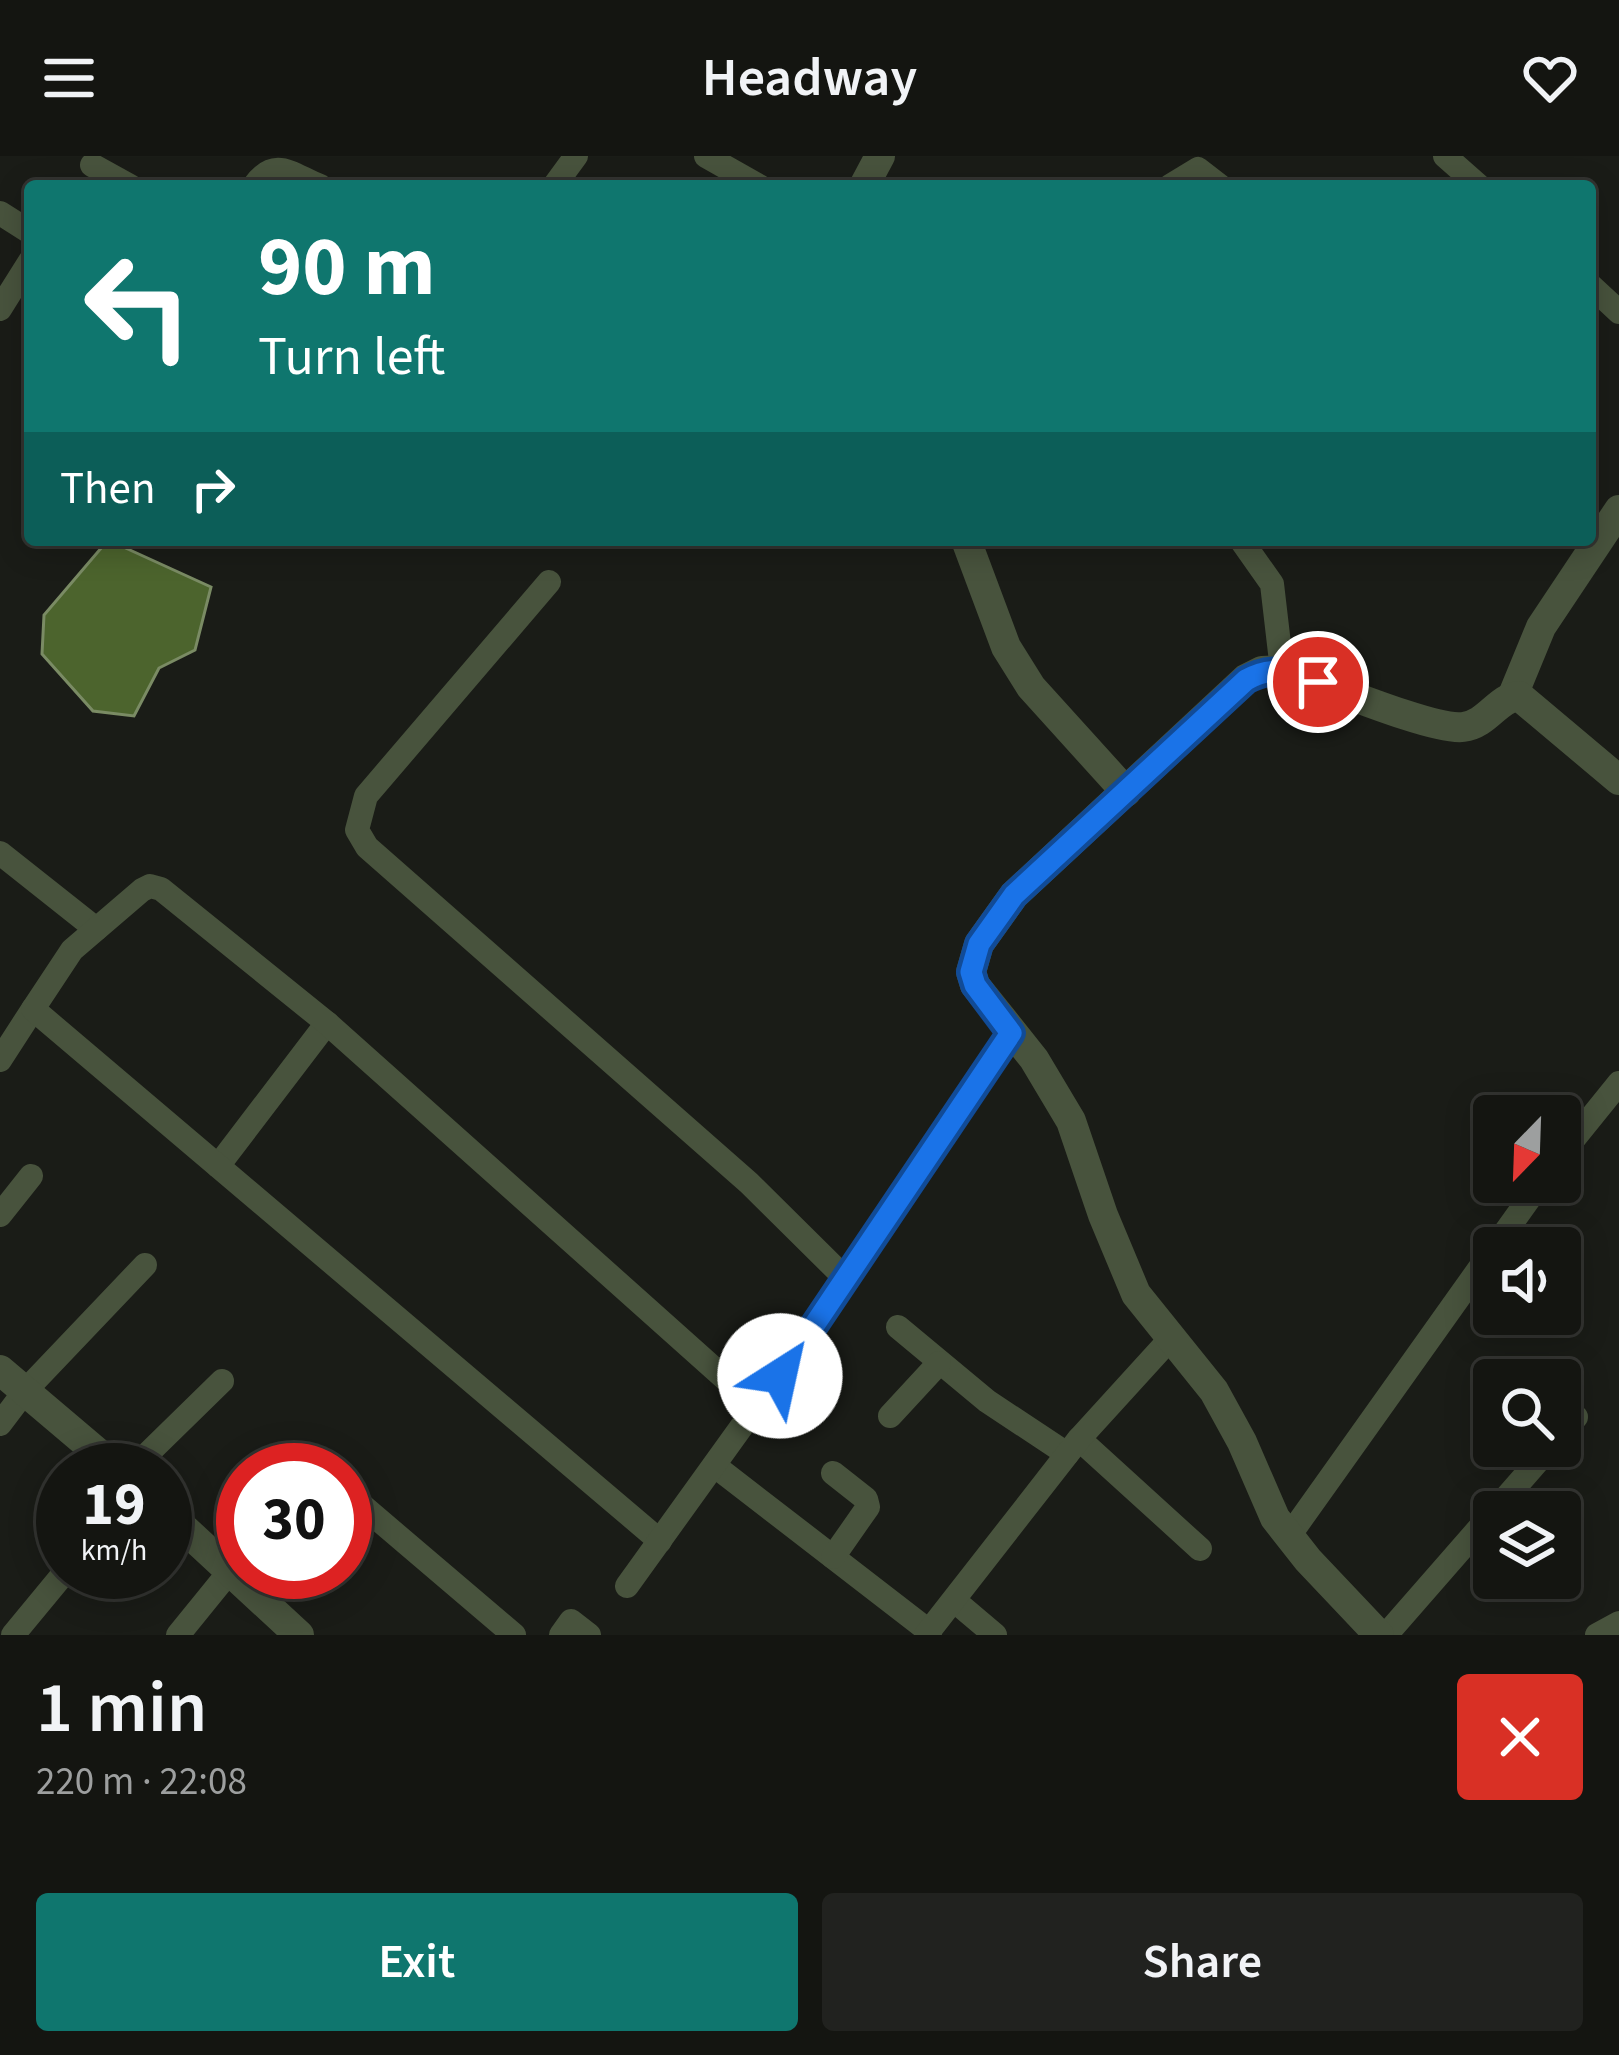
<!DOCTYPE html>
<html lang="en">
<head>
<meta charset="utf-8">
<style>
	body { margin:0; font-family:"Source Sans 3",sans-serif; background:#21221f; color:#f1f3f6; height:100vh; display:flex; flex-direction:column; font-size:45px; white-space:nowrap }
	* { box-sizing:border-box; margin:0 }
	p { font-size:39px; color:#9d9f9f }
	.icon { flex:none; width:66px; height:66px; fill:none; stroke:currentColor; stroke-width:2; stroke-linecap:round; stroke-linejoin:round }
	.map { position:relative; height:1479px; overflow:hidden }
	.side { display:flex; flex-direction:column; background:#141511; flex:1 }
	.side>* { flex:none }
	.banner { position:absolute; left:24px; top:24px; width:1572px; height:366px; border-radius:12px; box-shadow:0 6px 30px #0003,0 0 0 3px #333431; background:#0f766e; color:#fff; overflow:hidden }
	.needle { width:78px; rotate:203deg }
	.fabs { position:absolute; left:1473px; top:939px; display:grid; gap:24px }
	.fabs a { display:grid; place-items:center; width:108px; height:108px; border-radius:12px; background:#141511; box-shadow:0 6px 30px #0003,0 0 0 3px #333431; font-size:60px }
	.speed { position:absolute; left:36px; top:1287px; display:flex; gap:24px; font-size:60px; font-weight:700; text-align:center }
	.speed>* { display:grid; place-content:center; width:156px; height:156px; border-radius:50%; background:#141511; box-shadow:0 6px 30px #0003,0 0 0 3px #333431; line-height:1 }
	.speed small { font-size:30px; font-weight:400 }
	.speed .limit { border:18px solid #d22; background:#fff; color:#111 }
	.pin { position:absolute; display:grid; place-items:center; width:102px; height:102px; color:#fff; margin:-51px; border:6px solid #fff; border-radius:50%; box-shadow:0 3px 12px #0007 }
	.me { position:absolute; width:132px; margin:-66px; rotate:35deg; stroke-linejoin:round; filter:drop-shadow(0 0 9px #0008) }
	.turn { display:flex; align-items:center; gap:42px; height:252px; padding:0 36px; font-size:54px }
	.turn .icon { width:156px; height:156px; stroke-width:2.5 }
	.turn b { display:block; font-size:84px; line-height:102px }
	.then { display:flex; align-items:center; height:114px; padding:0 36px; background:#0003; gap:24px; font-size:45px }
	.round { display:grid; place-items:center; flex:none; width:126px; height:126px; border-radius:12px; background:#21221f }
	.head { display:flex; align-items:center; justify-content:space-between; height:204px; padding:0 36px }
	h1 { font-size:72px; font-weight:600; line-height:90px }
	.cta { display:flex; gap:24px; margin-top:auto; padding:24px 36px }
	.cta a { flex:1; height:138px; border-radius:12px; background:#0f766e; color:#fff; font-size:48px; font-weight:600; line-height:138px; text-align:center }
	.cta a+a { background:#21221f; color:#f1f3f6 }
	header { display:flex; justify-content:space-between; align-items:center; height:156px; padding:0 36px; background:#141511; font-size:54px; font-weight:600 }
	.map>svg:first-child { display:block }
	.water { fill:#4c642d; stroke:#7a8b64; stroke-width:3 }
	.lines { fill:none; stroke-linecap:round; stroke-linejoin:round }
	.minor { stroke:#48533d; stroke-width:24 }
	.tertiary { stroke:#48533d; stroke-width:30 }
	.route-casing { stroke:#114b97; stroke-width:30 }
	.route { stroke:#1a73e8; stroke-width:21 }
</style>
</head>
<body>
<header><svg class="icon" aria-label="menu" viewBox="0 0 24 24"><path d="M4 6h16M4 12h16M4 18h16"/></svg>Headway<svg class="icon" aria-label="heart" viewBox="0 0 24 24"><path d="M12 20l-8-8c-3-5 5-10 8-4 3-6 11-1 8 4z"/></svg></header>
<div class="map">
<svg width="1619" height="1479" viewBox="0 0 1619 1479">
	<rect width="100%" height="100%" fill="#1a1c17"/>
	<polygon class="water" points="108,384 211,431 195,494 159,512 134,560 93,555 42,498 44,459"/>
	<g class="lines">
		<g class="minor">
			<polyline points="706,0 759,30"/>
			<polyline points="1445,0 1479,30"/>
			<polyline points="92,9 130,30"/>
			<path d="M254 30C275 0 292 19 320 30"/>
			<polyline points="554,30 576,0"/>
			<polyline points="1170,30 1198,13 1220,30"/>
			<polyline points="0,57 30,76"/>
			<polyline points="1590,129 1619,156"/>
			<polyline points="0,153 30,105"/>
			<polyline points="1241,384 1272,428 1282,514"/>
			<polyline points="549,426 366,640 357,674 367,691 749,1027 847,1124"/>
			<polyline points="0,697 96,773"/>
			<polyline points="0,904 33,853"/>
			<polyline points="1560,1000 1619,927"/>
			<polyline points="218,1010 327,867"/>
			<polyline points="0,1059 31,1020"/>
			<polyline points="1494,1092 1541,1026"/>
			<polyline points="898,1171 987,1245 1067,1298"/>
			<polyline points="890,1260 939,1207"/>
			<polyline points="0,1268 25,1235 145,1109"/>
			<polyline points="1560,1280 1576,1261"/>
			<polyline points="1079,1283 1200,1393"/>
			<polyline points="715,1310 930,1476"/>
			<polyline points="131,1314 222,1225"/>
			<polyline points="833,1317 866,1343 868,1351 833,1401"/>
			<polyline points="345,1335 514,1479"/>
			<polyline points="1289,1380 1494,1092"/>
			<polyline points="660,1385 33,853 72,794 142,734 150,730 161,733 327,867 757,1251"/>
			<polyline points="627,1430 847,1124 1011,877"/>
			<polyline points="956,1446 995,1479"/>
			<polyline points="13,1479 65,1416"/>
			<polyline points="178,1479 230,1415"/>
			<polyline points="561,1479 571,1465 589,1479"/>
			<polyline points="926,1479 1079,1283 1171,1182"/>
			<polyline points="1386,1479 1551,1290"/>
			<polyline points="1597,1479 1619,1467"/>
		</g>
		<g class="tertiary">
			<polyline points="864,30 880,0"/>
			<polyline points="966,384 1006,491 1031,531 1126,636"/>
			<polyline points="1513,539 1541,471 1619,354"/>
			<polyline points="0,1214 118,1314"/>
			<polyline points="165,1355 299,1479"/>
			<path d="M1379 1479 1308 1404 1275 1362 1242 1286 1214 1235 1136 1138 1103 1059 1071 965 1034 903 975 829 971 816 979 788 1014 739 1246 523 1262 515 1282 514C1319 526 1433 575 1463 571 1488 568 1498 541 1519 540L1619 624"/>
		</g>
	</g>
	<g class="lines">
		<defs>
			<path id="route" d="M780 1220 1011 877 975 829 971 816 979 788 1014 739 1246 524C1273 509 1291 516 1318 526"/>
		</defs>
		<use href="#route" class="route-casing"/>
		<use href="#route" class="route"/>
	</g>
</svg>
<div class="fabs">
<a><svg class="needle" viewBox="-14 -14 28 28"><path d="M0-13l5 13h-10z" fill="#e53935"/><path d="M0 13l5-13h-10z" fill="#9d9f9f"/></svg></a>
<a><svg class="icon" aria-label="sound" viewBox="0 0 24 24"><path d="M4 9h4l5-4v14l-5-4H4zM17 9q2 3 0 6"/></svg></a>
<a><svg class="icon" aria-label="search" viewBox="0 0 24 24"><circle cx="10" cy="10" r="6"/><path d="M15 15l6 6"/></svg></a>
<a><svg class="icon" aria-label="layers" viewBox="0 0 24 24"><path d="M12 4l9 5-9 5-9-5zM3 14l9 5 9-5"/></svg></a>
</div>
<div class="speed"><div>19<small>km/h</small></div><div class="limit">30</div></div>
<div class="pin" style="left:1318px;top:526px;background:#d93025"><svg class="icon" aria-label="arrive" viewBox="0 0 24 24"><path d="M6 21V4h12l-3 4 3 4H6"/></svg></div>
<svg class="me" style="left:780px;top:1220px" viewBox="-20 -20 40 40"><circle r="19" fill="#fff"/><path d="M0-13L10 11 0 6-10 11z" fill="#1a73e8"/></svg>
<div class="banner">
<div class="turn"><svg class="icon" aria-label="left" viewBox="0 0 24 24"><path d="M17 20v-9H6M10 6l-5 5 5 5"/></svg><div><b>90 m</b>Turn left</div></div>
<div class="then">Then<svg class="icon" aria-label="right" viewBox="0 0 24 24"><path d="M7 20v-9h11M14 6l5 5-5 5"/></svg></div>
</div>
</div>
<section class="side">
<div class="head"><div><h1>1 min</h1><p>220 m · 22:08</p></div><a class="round" style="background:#d93025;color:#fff"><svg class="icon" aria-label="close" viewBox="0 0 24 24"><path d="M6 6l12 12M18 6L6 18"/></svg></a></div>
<div class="cta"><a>Exit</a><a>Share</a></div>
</section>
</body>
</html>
